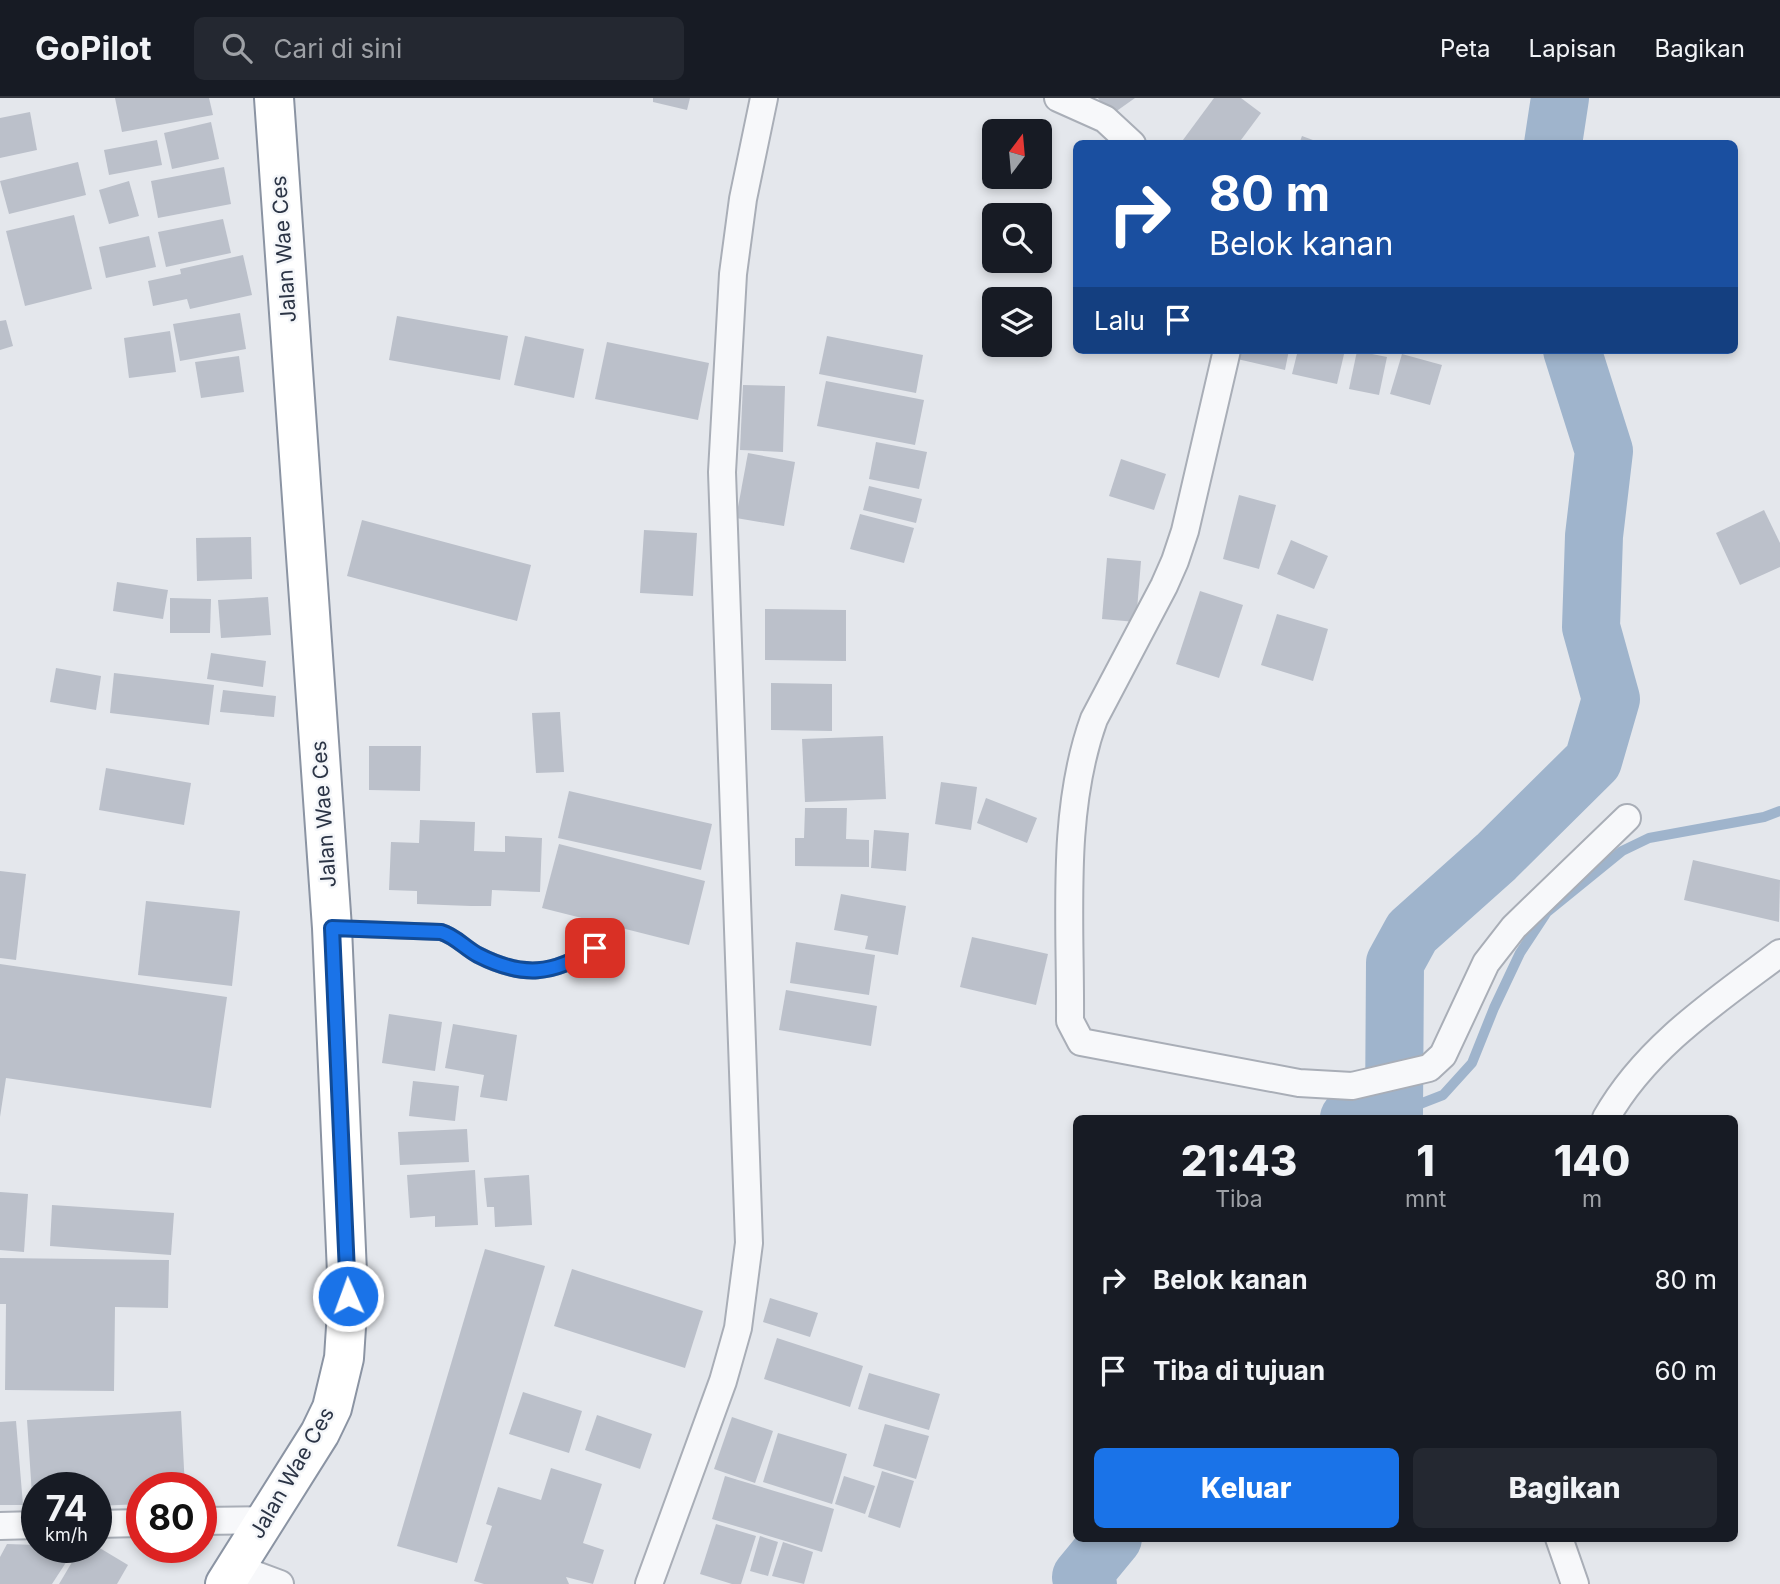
<!DOCTYPE html>
<html lang="id">
<head>
<meta charset="utf-8">
<style>
	body { margin:0; font-family:Inter,sans-serif; background:#242831; color:#f1f3f6; height:100vh; display:flex; flex-direction:column; font-size:26px; white-space:nowrap }
	* { box-sizing:border-box; margin:0 }
	p { font-size:23px; color:#9ea1a6 }
	.icon { flex:none; width:38px; height:38px; fill:none; stroke:currentColor; stroke-width:2; stroke-linecap:round; stroke-linejoin:round }
	.map { position:relative; flex:1; overflow:hidden }
	.drawer { position:absolute; left:1073px; top:1017px; width:665px; height:427px; display:flex; flex-direction:column; background:#171b24; border-radius:10px; box-shadow:0 4px 10px #0003 }
	.drawer>* { flex:none }
	.hud { position:absolute; left:1073px; top:42px; width:665px; height:214px; border-radius:10px; box-shadow:0 4px 10px #0003; background:#1a4fa0; color:#fff; overflow:hidden }
	.needle { width:46px; rotate:16deg }
	.buttons { position:absolute; left:982px; top:21px; display:grid; gap:14px }
	.buttons a { display:grid; place-items:center; width:70px; height:70px; border-radius:10px; background:#171b24; box-shadow:0 4px 10px #0003; font-size:35px }
	.speed { position:absolute; left:21px; top:1374px; display:flex; gap:14px; font-size:35px; font-weight:700; text-align:center }
	.speed>* { display:grid; place-content:center; width:91px; height:91px; border-radius:50%; background:#171b24; box-shadow:0 4px 10px #0003; line-height:1 }
	.speed small { font-size:18px; font-weight:400 }
	.speed .limit { border:10px solid #d22; background:#fff; color:#111 }
	.pin { position:absolute; display:grid; place-items:center; width:60px; height:60px; color:#fff; margin:-30px; border-radius:14px; box-shadow:0 4px 10px #0006 }
	.me { position:absolute; width:77px; margin:-38px; rotate:358deg; stroke-linejoin:round; filter:drop-shadow(0 0 5px #0008) }
	.turn { display:flex; align-items:center; gap:24px; height:147px; padding:0 21px; font-size:32px }
	.turn .icon { width:91px; height:91px; stroke-width:2.5 }
	.turn b { display:block; font-size:49px; line-height:60px }
	.then { display:flex; align-items:center; height:66px; padding:0 21px; background:#0003; gap:14px; font-size:26px }
	.eta { display:flex; justify-content:space-evenly; align-items:center; height:119px; text-align:center }
	.eta b { font-size:42px; font-weight:800; line-height:49px }
	.cta { display:flex; gap:14px; margin-top:auto; padding:14px 21px }
	.cta a { flex:1; height:80px; border-radius:10px; background:#1a73e8; color:#fff; font-size:28px; font-weight:800; line-height:80px; text-align:center }
	.cta a+a { background:#242831; color:#f1f3f6 }
	ul { padding:0; list-style:none }
	li { display:flex; align-items:center; gap:21px; height:91px; padding:0 21px }
	li div { flex:1 }
	li b { display:block; font-size:26px }
	li em { font-style:normal }
	header { display:flex; align-items:center; gap:42px; box-sizing:border-box; height:98px; padding:0 35px; background:#171b24; border-bottom:2px solid #363941 }
	header strong { font-size:33px }
	nav { display:flex; gap:38px; margin-inline-start:auto; font-size:24px }
	.search { width:490px; height:63px; background:#242831; display:flex; align-items:center; gap:18px; box-sizing:border-box; padding:0 24px; border-radius:10px; color:#9ea1a6; font-size:26px }
	.map>svg:first-child { display:block }
	.lines { fill:none; stroke-linecap:round; stroke-linejoin:round }
	.stream { stroke:#9fb4cc; stroke-width:10 }
	.river { stroke:#9fb4cc; stroke-width:58 }
	.building { fill:#bbc0ca }
	.lane-casing { stroke:#a9aeb7; stroke-width:18 }
	.street-casing { stroke:#a9aeb7; stroke-width:30 }
	.highway-casing { stroke:#8b94a3; stroke-width:42 }
	.lane { stroke:#f7f8fa; stroke-width:14 }
	.street { stroke:#f7f8fa; stroke-width:26 }
	.highway { stroke:#fff; stroke-width:38 }
	.route-casing { stroke:#114b97; stroke-width:18 }
	.route { stroke:#1a73e8; stroke-width:12 }
	.labels { text-anchor:middle; stroke-width:5; stroke-linejoin:round; paint-order:stroke }
	.street-label { font-size:21px; fill:#2b3445; stroke:#f4f6f9 }
</style>
</head>
<body>
<header>
<strong>GoPilot</strong>
<div class="search"><svg class="icon" aria-label="search" viewBox="0 0 24 24"><circle cx="10" cy="10" r="6"/><path d="M15 15l6 6"/></svg>Cari di sini</div>
<nav><a>Peta</a><a>Lapisan</a><a>Bagikan</a></nav>
</header>
<div class="map">
<svg width="1780" height="1486" viewBox="0 0 1780 1486">
	<rect width="100%" height="100%" fill="#e4e7ec"/>
	<g class="lines">
		<polyline class="stream" points="1394,1016 1443,997 1472,965 1494,910 1520,855 1547,814 1622,753 1649,740 1764,719 1780,713"/>
		<g class="river">
			<polyline points="1553,46 1560,0"/>
			<polyline points="1349,1020 1394,1016 1395,865 1412,834 1496,759 1593,663 1611,601 1591,529 1594,438 1604,353 1572,252"/>
			<polyline points="1088,1486 1081,1479 1113,1440"/>
		</g>
	</g>
	<g class="building">
		<polygon points="115,0 209,0 213,17 122,34"/>
		<polygon points="653,0 690,0 687,12 653,4"/>
		<polygon points="1098,0 1135,0 1111,17"/>
		<polygon points="1214,0 1241,0 1261,15 1238,46 1180,46"/>
		<polygon points="30,14 37,52 0,60 0,20"/>
		<polygon points="211,24 219,61 172,71 164,35"/>
		<polygon points="1302,38 1321,45 1321,46 1299,46"/>
		<polygon points="157,42 162,67 109,77 104,52"/>
		<polygon points="78,64 86,97 9,116 0,83"/>
		<polygon points="224,69 231,106 158,120 151,83"/>
		<polygon points="129,83 139,118 109,126 99,92"/>
		<polygon points="74,117 92,191 25,208 6,133"/>
		<polygon points="223,121 231,155 166,169 158,134"/>
		<polygon points="149,138 156,169 106,180 99,149"/>
		<polygon points="243,157 252,197 190,211 187,201 153,208 148,183 181,176 180,171"/>
		<polygon points="240,215 246,251 180,263 173,226"/>
		<polygon points="397,218 508,238 500,282 389,262"/>
		<polygon points="6,222 13,248 0,252 0,223"/>
		<polygon points="170,233 176,274 129,280 124,240"/>
		<polygon points="525,238 584,251 574,300 514,287"/>
		<polygon points="827,238 923,257 916,295 819,276"/>
		<polygon points="607,244 709,265 698,322 595,301"/>
		<polygon points="1235,252 1289,252 1285,272 1233,260"/>
		<polygon points="1298,252 1345,252 1337,286 1292,276"/>
		<polygon points="1357,253 1387,259 1379,297 1349,291"/>
		<polygon points="1402,256 1442,267 1430,307 1390,296"/>
		<polygon points="239,258 244,294 201,300 195,264"/>
		<polygon points="826,283 924,302 915,347 817,328"/>
		<polygon points="743,287 785,288 783,354 740,352"/>
		<polygon points="876,344 927,354 919,391 869,381"/>
		<polygon points="748,355 795,364 784,428 736,420"/>
		<polygon points="1121,361 1166,376 1154,412 1109,398"/>
		<polygon points="869,388 922,401 916,425 863,412"/>
		<polygon points="1239,397 1276,407 1259,471 1223,461"/>
		<polygon points="1764,412 1780,445 1780,469 1740,487 1716,435"/>
		<polygon points="860,416 914,430 904,465 850,451"/>
		<polygon points="362,422 531,467 517,523 347,478"/>
		<polygon points="644,432 697,435 693,498 640,495"/>
		<polygon points="251,439 252,481 197,483 196,440"/>
		<polygon points="1291,442 1328,458 1314,491 1277,476"/>
		<polygon points="1107,460 1141,463 1136,524 1102,521"/>
		<polygon points="117,484 168,492 163,521 113,513"/>
		<polygon points="1200,493 1243,507 1219,580 1176,566"/>
		<polygon points="268,499 271,537 221,540 218,502"/>
		<polygon points="170,500 211,501 210,535 170,535"/>
		<polygon points="765,511 846,512 846,563 765,562"/>
		<polygon points="1277,516 1328,531 1313,583 1261,567"/>
		<polygon points="211,555 266,563 263,589 207,581"/>
		<polygon points="56,570 101,578 96,612 50,604"/>
		<polygon points="114,575 214,587 209,627 110,615"/>
		<polygon points="771,585 832,586 832,633 771,632"/>
		<polygon points="223,592 276,598 274,619 220,614"/>
		<polygon points="560,614 564,674 536,675 532,615"/>
		<polygon points="883,638 886,701 805,704 802,641"/>
		<polygon points="369,648 421,648 420,693 369,692"/>
		<polygon points="106,670 191,685 184,727 99,712"/>
		<polygon points="941,684 977,689 971,732 935,726"/>
		<polygon points="569,693 712,726 701,772 558,740"/>
		<polygon points="986,700 1037,720 1027,745 977,725"/>
		<polygon points="805,710 847,710 846,741 869,742 869,769 795,768 795,740 804,740"/>
		<polygon points="420,722 475,724 474,753 505,754 505,738 542,740 540,794 492,792 491,808 471,808 417,806 417,793 389,792 391,744 419,745"/>
		<polygon points="874,732 909,735 906,773 871,770"/>
		<polygon points="559,746 705,783 689,847 542,810"/>
		<polygon points="1693,762 1780,782 1779,824 1684,802"/>
		<polygon points="0,773 26,776 16,862 0,860"/>
		<polygon points="841,796 906,808 898,857 865,851 868,838 834,832"/>
		<polygon points="146,803 240,813 232,888 138,877"/>
		<polygon points="972,839 1048,856 1036,907 960,889"/>
		<polygon points="796,844 875,857 869,897 790,885"/>
		<polygon points="0,866 227,899 211,1010 6,980 0,1019"/>
		<polygon points="786,892 877,908 871,948 779,932"/>
		<polygon points="389,916 442,924 435,973 382,965"/>
		<polygon points="453,926 517,937 507,1003 480,999 484,977 445,970"/>
		<polygon points="413,983 459,988 455,1023 409,1018"/>
		<polygon points="467,1031 469,1064 400,1067 398,1034"/>
		<polygon points="475,1072 478,1127 435,1129 435,1118 410,1120 407,1077"/>
		<polygon points="529,1077 532,1127 495,1129 494,1109 487,1109 484,1080"/>
		<polygon points="0,1094 28,1096 24,1154 0,1152"/>
		<polygon points="52,1107 174,1115 171,1157 50,1148"/>
		<polygon points="485,1151 545,1168 457,1465 397,1448"/>
		<polygon points="0,1160 169,1162 168,1210 115,1209 114,1293 5,1292 6,1206 0,1206"/>
		<polygon points="572,1171 703,1213 685,1270 554,1228"/>
		<polygon points="770,1200 818,1215 810,1239 763,1224"/>
		<polygon points="777,1240 863,1268 850,1309 764,1281"/>
		<polygon points="869,1275 940,1296 929,1332 858,1311"/>
		<polygon points="523,1294 582,1313 569,1355 509,1336"/>
		<polygon points="181,1313 185,1390 142,1390 142,1406 96,1408 96,1390 37,1390 37,1412 33,1412 27,1322"/>
		<polygon points="597,1317 652,1336 640,1371 585,1352"/>
		<polygon points="732,1319 773,1333 755,1385 714,1371"/>
		<polygon points="16,1323 23,1407 0,1407 0,1324"/>
		<polygon points="885,1326 929,1338 916,1381 873,1368"/>
		<polygon points="778,1335 847,1356 832,1406 763,1384"/>
		<polygon points="551,1370 602,1386 583,1445 604,1452 593,1486 566,1479 569,1486 484,1486 474,1483 492,1428 486,1426 498,1389 541,1402"/>
		<polygon points="882,1373 914,1383 900,1430 868,1419"/>
		<polygon points="725,1378 834,1411 822,1454 712,1421"/>
		<polygon points="844,1378 875,1388 865,1416 835,1406"/>
		<polygon points="716,1426 756,1438 741,1486 732,1486 700,1476"/>
		<polygon points="760,1438 778,1444 768,1478 750,1473"/>
		<polygon points="783,1444 813,1454 804,1486 772,1478"/>
		<polygon points="7,1446 37,1447 37,1449 76,1449 52,1486 0,1486 0,1459"/>
		<polygon points="81,1449 98,1449 128,1467 117,1486 59,1486"/>
	</g>
	<g class="lines">
		<defs>
			<path id="lane" d="M333 830 441 834C455 838 465 850 478 857 523 880 553 877 595 850"/>
			<g id="street">
				<polyline points="1058,0 1105,21 1132,46"/>
				<path d="M1227 252 1185 433 1175 463 1164 488 1094 621C1060 715 1071 824 1070 923L1081 944 1299 985 1352 988 1429 970 1443 957 1486 865 1514 829 1627 720"/>
				<path d="M1606 1020C1646 949 1716 903 1780 855"/>
				<polyline points="201,1423 266,1422"/>
				<polyline points="96,1426 142,1425"/>
				<polyline points="0,1428 37,1427"/>
				<polyline points="1559,1440 1575,1486"/>
				<polyline points="237,1470 280,1486"/>
				<polyline points="649,1486 723,1283 738,1230 749,1145 722,374 733,176 743,101 764,0"/>
			</g>
			<polyline id="highway" points="225,1486 320,1335 332,1310 344,1260 348,1198 332,830 274,0"/>
		</defs>
		<use href="#lane" class="lane-casing"/>
		<use href="#street" class="street-casing"/>
		<use href="#highway" class="highway-casing"/>
		<use href="#lane" class="lane"/>
		<use href="#street" class="street"/>
		<use href="#highway" class="highway"/>
	</g>
	<g class="lines">
		<defs>
			<path id="route" d="M348 1198 332 830 441 834C455 838 465 850 478 857 523 880 553 877 595 850"/>
		</defs>
		<use href="#route" class="route-casing"/>
		<use href="#route" class="route"/>
	</g>
	<g class="labels">
		<g class="street-label">
			<text transform="translate(284 151) rotate(-94)" y="7">Jalan Wae Ces</text>
			<text transform="translate(324 716) rotate(-94)" y="7">Jalan Wae Ces</text>
			<text transform="translate(292 1375) rotate(-60)" y="7">Jalan Wae Ces</text>
		</g>
	</g>
</svg>
<div class="buttons">
<a><svg class="needle" viewBox="-14 -14 28 28"><path d="M0-13l5 13h-10z" fill="#e53935"/><path d="M0 13l5-13h-10z" fill="#9ea1a6"/></svg></a>
<a><svg class="icon" aria-label="search" viewBox="0 0 24 24"><circle cx="10" cy="10" r="6"/><path d="M15 15l6 6"/></svg></a>
<a><svg class="icon" aria-label="layers" viewBox="0 0 24 24"><path d="M12 4l9 5-9 5-9-5zM3 14l9 5 9-5"/></svg></a>
</div>
<div class="speed"><div>74<small>km/h</small></div><div class="limit">80</div></div>
<div class="pin" style="left:595px;top:850px;background:#d93025"><svg class="icon" aria-label="arrive" viewBox="0 0 24 24"><path d="M6 21V4h12l-3 4 3 4H6"/></svg></div>
<svg class="me" style="left:348px;top:1198px" viewBox="-20 -20 40 40"><circle r="17" fill="#1a73e8" stroke="#fff" stroke-width="3"/><path d="M0-11L8 9 0 5-8 9z" fill="#fff"/></svg>
<div class="hud">
<div class="turn"><svg class="icon" aria-label="right" viewBox="0 0 24 24"><path d="M7 20v-9h11M14 6l5 5-5 5"/></svg><div><b>80 m</b>Belok kanan</div></div>
<div class="then">Lalu<svg class="icon" aria-label="arrive" viewBox="0 0 24 24"><path d="M6 21V4h12l-3 4 3 4H6"/></svg></div>
</div>
<section class="drawer">
<div class="eta">
<div><b>21:43</b><p>Tiba</p></div>
<div><b>1</b><p>mnt</p></div>
<div><b>140</b><p>m</p></div>
</div>
<ul>
<li><svg class="icon" aria-label="right" viewBox="0 0 24 24"><path d="M7 20v-9h11M14 6l5 5-5 5"/></svg><div><b>Belok kanan</b></div><em>80 m</em></li>
<li><svg class="icon" aria-label="arrive" viewBox="0 0 24 24"><path d="M6 21V4h12l-3 4 3 4H6"/></svg><div><b>Tiba di tujuan</b></div><em>60 m</em></li>
</ul>
<div class="cta"><a>Keluar</a><a>Bagikan</a></div>
</section>
</div>
</body>
</html>
